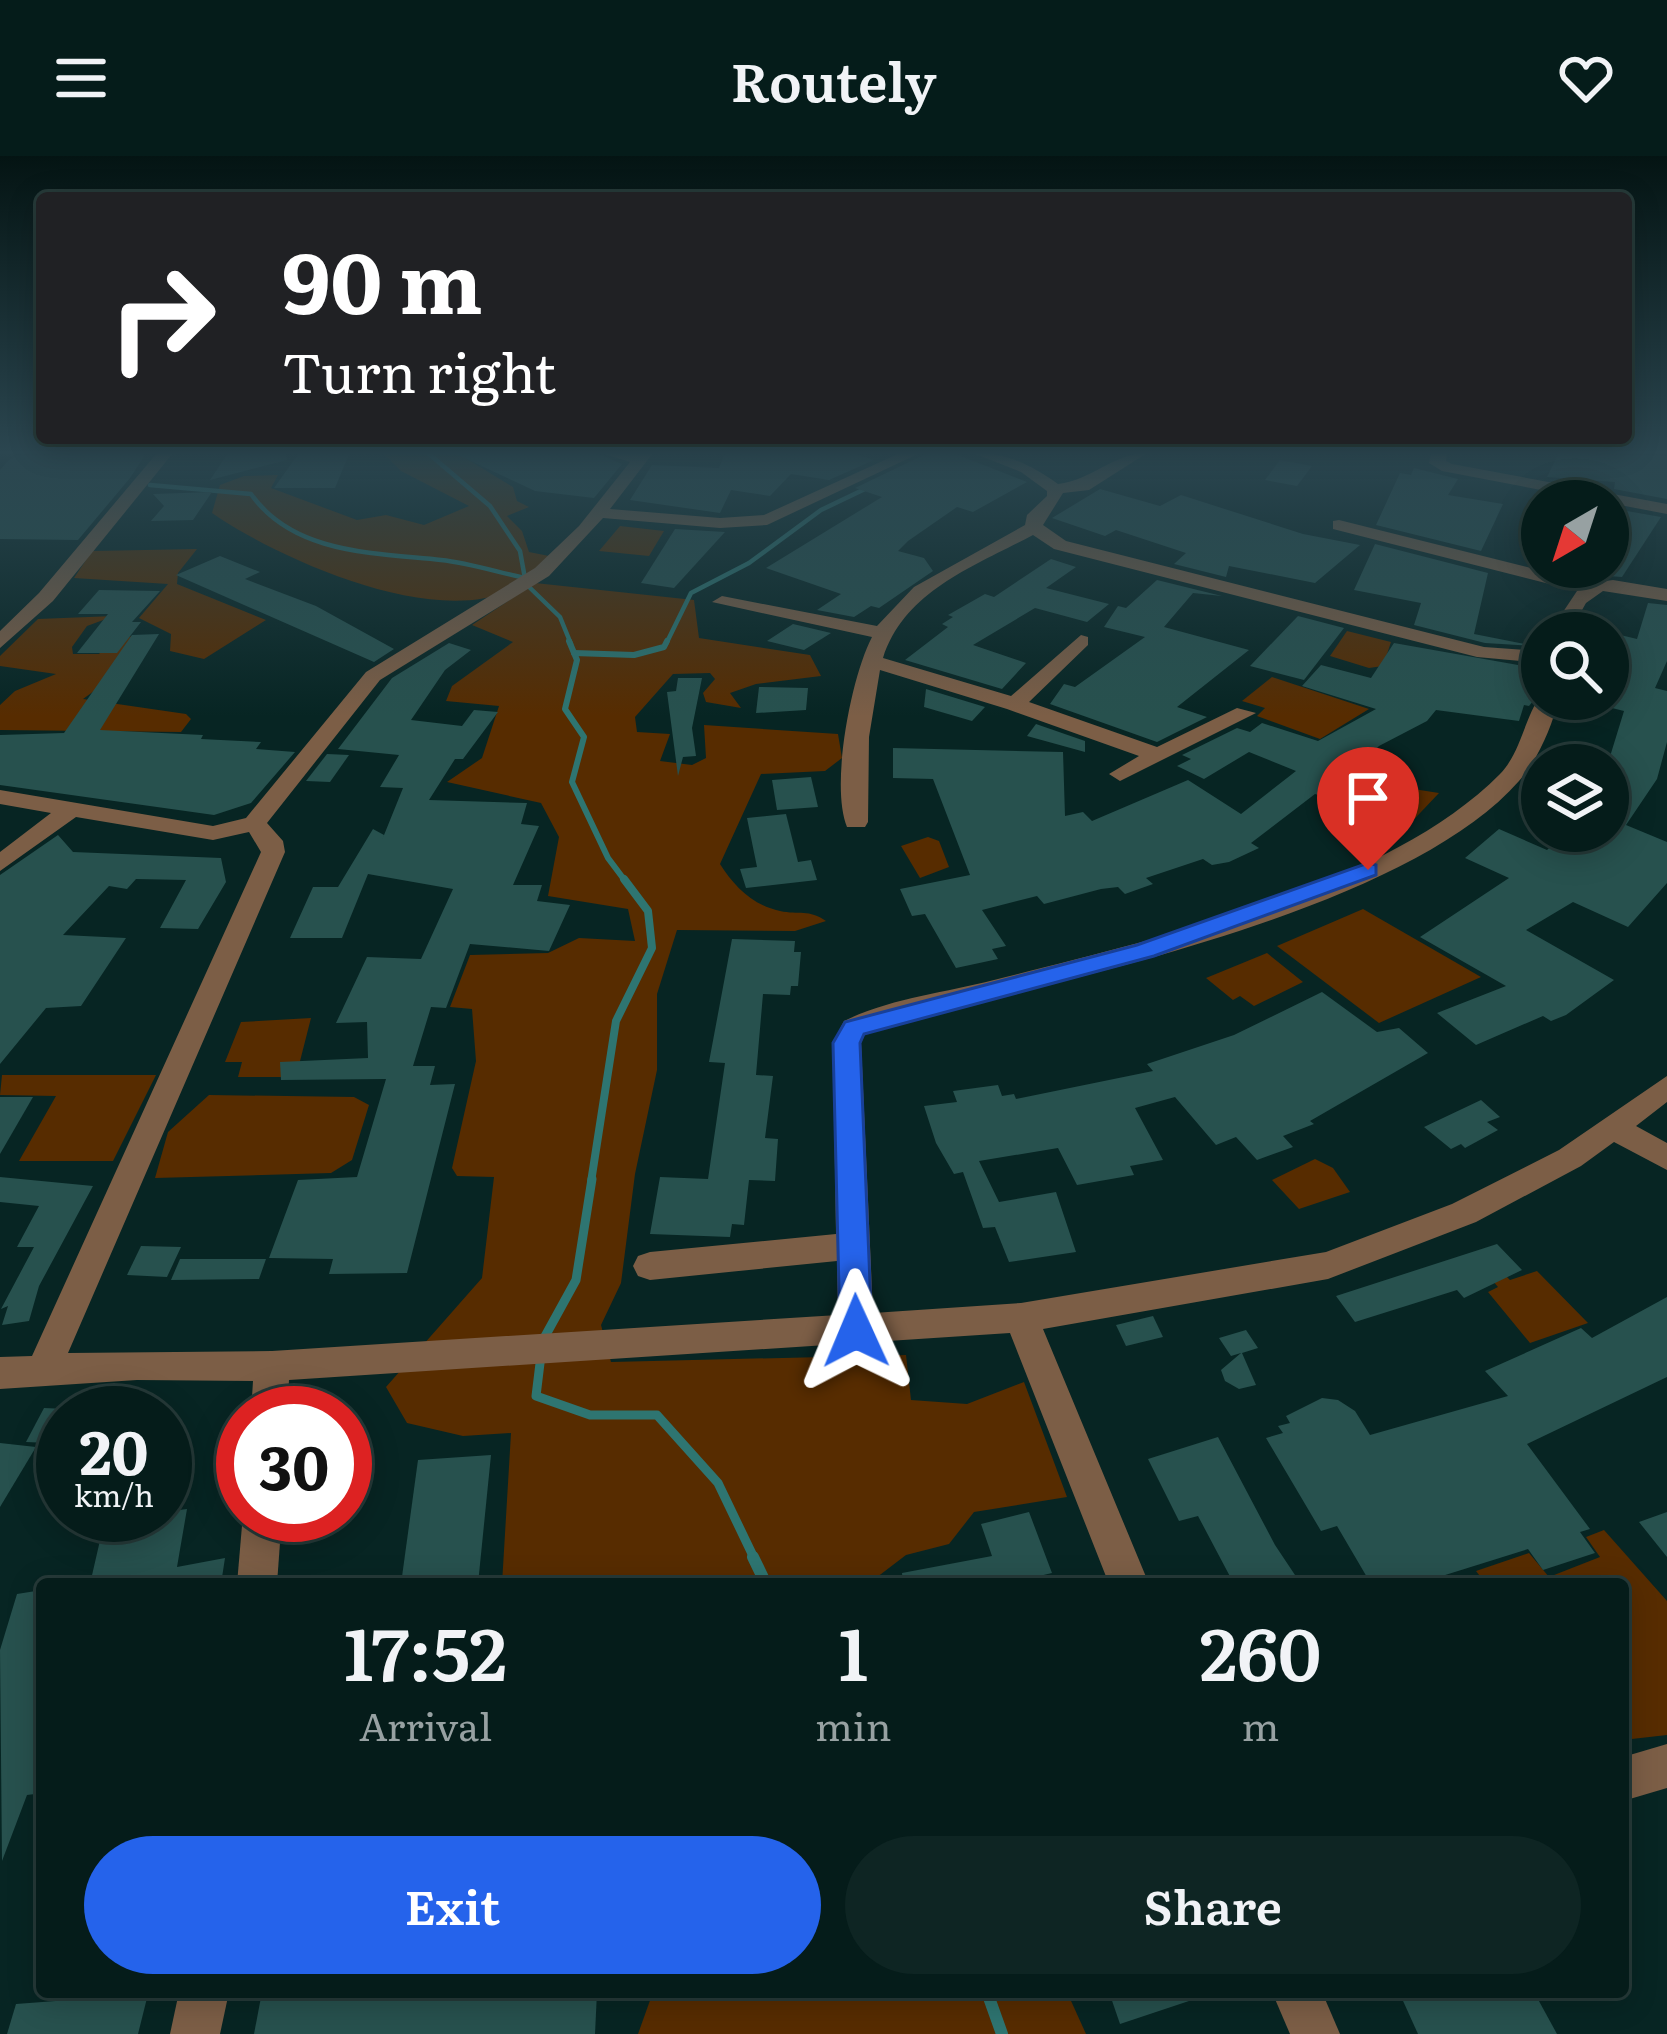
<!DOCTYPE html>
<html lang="en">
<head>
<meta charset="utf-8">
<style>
	body { margin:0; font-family:Literata,serif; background:#0e2523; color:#f1f3f6; height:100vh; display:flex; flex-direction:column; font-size:45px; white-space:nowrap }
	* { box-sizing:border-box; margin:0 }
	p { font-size:39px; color:#97a1a2 }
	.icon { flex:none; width:66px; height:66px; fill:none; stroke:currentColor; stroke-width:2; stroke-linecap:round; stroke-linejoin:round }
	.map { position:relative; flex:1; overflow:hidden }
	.side { position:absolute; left:36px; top:1422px; width:1593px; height:420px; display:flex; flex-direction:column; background:#051c1a; border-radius:12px; box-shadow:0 6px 30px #0003,0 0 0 3px #263a39 }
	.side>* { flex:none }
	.top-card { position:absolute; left:36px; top:36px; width:1596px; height:252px; border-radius:12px; box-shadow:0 6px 30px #0003,0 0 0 3px #263a39; background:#202124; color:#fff; overflow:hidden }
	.needle { width:78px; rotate:219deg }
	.controls { position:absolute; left:1521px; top:324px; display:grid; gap:24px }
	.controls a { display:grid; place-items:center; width:108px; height:108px; border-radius:50%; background:#051c1a; box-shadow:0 6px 30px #0003,0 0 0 3px #263a39; font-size:60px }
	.speed { position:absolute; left:36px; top:1230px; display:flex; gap:24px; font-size:60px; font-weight:700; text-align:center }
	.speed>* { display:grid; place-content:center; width:156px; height:156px; border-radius:50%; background:#051c1a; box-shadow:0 6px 30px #0003,0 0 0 3px #263a39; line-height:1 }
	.speed small { font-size:30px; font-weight:400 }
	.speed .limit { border:18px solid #d22; background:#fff; color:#111 }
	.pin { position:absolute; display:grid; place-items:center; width:102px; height:102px; color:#fff; margin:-123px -51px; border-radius:50% 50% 50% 0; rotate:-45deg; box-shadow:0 0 12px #0007 }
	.pin .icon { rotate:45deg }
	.me { position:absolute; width:132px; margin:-66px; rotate:359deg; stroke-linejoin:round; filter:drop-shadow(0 0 9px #0008) }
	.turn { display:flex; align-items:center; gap:42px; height:252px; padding:0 48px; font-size:54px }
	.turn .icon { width:156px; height:156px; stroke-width:2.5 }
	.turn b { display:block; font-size:84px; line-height:102px }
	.eta { display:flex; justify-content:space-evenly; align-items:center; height:204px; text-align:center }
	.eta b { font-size:72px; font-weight:600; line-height:84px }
	.button { display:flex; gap:24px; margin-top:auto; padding:24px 48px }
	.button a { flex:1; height:138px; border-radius:72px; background:#2563eb; color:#fff; font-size:48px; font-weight:600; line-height:138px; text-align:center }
	.button a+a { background:#0e2523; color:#f1f3f6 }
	header { display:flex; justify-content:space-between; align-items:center; height:156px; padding:0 48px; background:#051c1a; font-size:54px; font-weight:600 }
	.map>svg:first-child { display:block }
	.green { fill:#572c00 }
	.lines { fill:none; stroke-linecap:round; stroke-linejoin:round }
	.stream-far4 { stroke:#2e7571; stroke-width:4.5 }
	.stream-far3 { stroke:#2e7571; stroke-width:6 }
	.stream-far2 { stroke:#2e7571; stroke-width:8 }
	.stream-far1 { stroke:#2e7571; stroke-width:9 }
	.stream { stroke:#2e7571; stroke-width:12 }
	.building { fill:#27514e }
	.minor { fill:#7c5e46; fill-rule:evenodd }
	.route { fill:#2563eb; stroke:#184099; stroke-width:3 }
</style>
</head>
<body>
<header><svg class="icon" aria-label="menu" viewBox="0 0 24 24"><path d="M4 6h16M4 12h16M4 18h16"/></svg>Routely<svg class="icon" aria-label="heart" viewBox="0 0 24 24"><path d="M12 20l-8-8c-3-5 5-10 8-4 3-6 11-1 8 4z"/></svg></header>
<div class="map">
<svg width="1667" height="1878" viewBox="0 0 1667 1878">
	<rect width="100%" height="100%" fill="#072523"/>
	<g class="green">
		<path d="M383 297H457L513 331 517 345 529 351 507 360 522 375 529 396 549 400C489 501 282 406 212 357L220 329 244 320 278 319 271 332 357 364 386 359 424 369 469 350 401 315Z"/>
		<polygon points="620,370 664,375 649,400 599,395"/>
		<polygon points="197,393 178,417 177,428 266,464 204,503 170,495 171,478 139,462 168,428 74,422 92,395"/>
		<path d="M535 427 694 444 699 482 810 499 821 520 756 528 730 537 741 552 706 546 703 537 715 523 710 517 673 518 635 561 637 576 670 578 660 605 692 609 706 602 704 569 838 578 842 602 825 615 761 618 720 708C734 730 752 749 780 755 799 759 809 753 826 765L795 775 677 774 657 838V914L635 1018 621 1127 601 1169 611 1206 906 1199 911 1244 967 1248 1024 1226 1067 1341 974 1356 949 1388 906 1399 868 1428H502L511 1277 463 1280 407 1267 386 1231 482 1122 494 1021 457 1020 452 1012 476 905 472 853 450 851 470 799 548 797 579 782 635 785 628 753 548 740 559 681 541 647 447 626 482 602 499 550 446 545 452 530 513 486 472 469Z"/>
		<polygon points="114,460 87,470 72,491 73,498 99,498 109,487 136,479 101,530 83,543 186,558 191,563 181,576 0,574 0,549 15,535 56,518 0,510 0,500 38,463"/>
		<polygon points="1347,475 1391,486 1383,510 1369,512 1330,500"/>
		<polygon points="1272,521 1369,553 1320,583 1257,560 1265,552 1242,545"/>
		<polygon points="1375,627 1439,637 1403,675 1348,652"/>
		<polygon points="928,681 939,685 949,711 920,722 901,690"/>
		<polygon points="1363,753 1481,821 1379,867 1277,790"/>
		<polygon points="1267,797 1303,826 1254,850 1240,840 1233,844 1206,822"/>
		<polygon points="311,862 298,913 285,921 238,921 242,906 225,906 241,866"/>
		<polygon points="2,919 156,919 113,1005 19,1005 56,940 0,939"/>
		<polygon points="209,939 354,941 369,949 352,1004 331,1017 155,1022 168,976"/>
		<polygon points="1315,1003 1333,1012 1350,1036 1299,1053 1272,1024"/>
		<polygon points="1500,1114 1510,1124 1537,1115 1588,1167 1530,1187 1488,1136 1498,1131 1487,1118"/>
		<polygon points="1604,1374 1667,1445 1667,1579 1623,1584 1623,1428 1486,1428 1476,1415 1529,1397 1549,1421 1600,1401 1586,1381"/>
		<polygon points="653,1836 1067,1836 1086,1878 638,1878"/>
	</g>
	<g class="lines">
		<g class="stream-far4">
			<polyline points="428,297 490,350 520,395 526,428 560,461 571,488"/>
			<path d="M150 329 251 338C293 398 374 397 441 404 469 407 497 416 525 422"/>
			<polyline points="666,488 691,437 749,407 821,354 867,332"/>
		</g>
		<g class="stream-far3">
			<polyline points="569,485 577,504 565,553 584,581 572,626 608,702 626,726"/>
			<polyline points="574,497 634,499 664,491 667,485"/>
		</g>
		<polyline class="stream-far2" points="591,1026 616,865 652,792 648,755 624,723"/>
		<g class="stream-far1">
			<polyline points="543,1184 576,1124 592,1023"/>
			<polyline points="541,1199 536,1240 590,1259 657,1259 718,1327 755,1404"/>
		</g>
		<g class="stream">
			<polyline points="753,1401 766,1428"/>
			<polyline points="987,1836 1002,1878"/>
		</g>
	</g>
	<g class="building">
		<polygon points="141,297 145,299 130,322 78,384 0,383 0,314 8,305 18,299"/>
		<polygon points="228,297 286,297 287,304 210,324"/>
		<polygon points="299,297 349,298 335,332 274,332"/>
		<polygon points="454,297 597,297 622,308 594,342 535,335"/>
		<polygon points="725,297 852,297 874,304 829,324 791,318 770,340 731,334 720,357 630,344 652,309 719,312"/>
		<polygon points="928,297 953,297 1027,326 973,356 957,351 908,385 898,395 924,402 933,415 879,452 871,450 854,461 817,454 841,438 766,412 882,341 855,332"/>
		<polygon points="1559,297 1667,300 1667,343 1614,333 1615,326 1547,321"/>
		<polygon points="1280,304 1312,310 1297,330 1265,324"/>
		<polygon points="1414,312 1458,323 1448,339 1503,348 1481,395 1376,369 1400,317 1411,319"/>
		<polygon points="1100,333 1160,350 1181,339 1303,378 1360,389 1315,427 1229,410 1226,421 1174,408 1186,397 1116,374 1105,380 1052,362"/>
		<polygon points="212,336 193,364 151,365 164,350 153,338"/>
		<polygon points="1610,352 1661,361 1622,421 1608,420"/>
		<polygon points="675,373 725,376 674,432 641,427"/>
		<polygon points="1375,388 1488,417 1474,478 1535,490 1485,487 1414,469 1421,447 1354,434"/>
		<polygon points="220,400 260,416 245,423 316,450 394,493 374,506 176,419"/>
		<polygon points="1051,403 1076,411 1046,432 1109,448 1087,466 1035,452 973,489 1026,507 1002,533 905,504 948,471 942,468 953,461 948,459 985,438 994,441"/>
		<polygon points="1157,424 1222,440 1193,437 1164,471 1249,494 1177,551 1207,561 1157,586 1050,548 1064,528 1075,531 1145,481 1104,471 1118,450 1126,452"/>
		<polygon points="99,434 160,435 132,466 141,466 117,497 77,497 108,458 78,458"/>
		<polygon points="1648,447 1667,449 1667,505 1655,532 1667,535 1667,586 1657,623 1626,669 1667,686 1667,727 1628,771 1573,746 1526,774 1614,824 1566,859 1551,865 1543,860 1476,889 1437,857 1506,830 1420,781 1509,722 1465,702 1499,673 1547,694 1567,675 1608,675 1608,607 1624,555 1608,551 1617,509 1608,507 1608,476 1637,483"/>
		<polygon points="1298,460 1344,472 1304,524 1250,510"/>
		<polygon points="793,468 831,477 804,494 767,485"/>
		<polygon points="159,478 100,574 203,579 201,583 261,586 256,593 295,596 251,647 214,659 0,629 0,579 64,577 132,479"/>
		<polygon points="449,487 471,494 445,514 411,564 462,570 474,554 498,556 463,603 455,603 429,644 527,647 521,668 539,670 513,729 542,729 537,745 570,749 549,795 470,788 446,852 431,851 413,910 435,910 430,929 455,928 407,1117 329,1118 333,1103 269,1102 298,1024 357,1021 386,923 281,924 280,906 368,902 367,866 336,867 367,801 421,803 453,733 368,718 342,782 290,782 313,731 338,731 373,673 384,679 380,689 403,632 380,631 399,599 338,593 392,522"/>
		<polygon points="1394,487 1518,509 1542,527 1542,534 1529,550 1524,549 1519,565 1436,554 1427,565 1379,590 1328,642 1315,638 1251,687 1259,692 1229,706 1212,709 1203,703 1146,722 1153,728 1125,738 1118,731 1101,733 1044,748 1037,740 982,754 1006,790 992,793 998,803 956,812 925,758 912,760 900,733 970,719 933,623 893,622 893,592 1063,596 1065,660 1083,656 1092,665 1188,624 1241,658 1296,615 1249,596 1204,623 1177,610 1191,603 1182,599 1237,572 1250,576 1262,567 1318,585 1376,553 1302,530 1321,509 1371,522"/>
		<polygon points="678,522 702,522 692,572 696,600 683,601 678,620 667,536 676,535"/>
		<polygon points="759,531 808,532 806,554 756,557"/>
		<polygon points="926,533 985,551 972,565 924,551"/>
		<polygon points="1036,568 1085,585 1085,596 1027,580"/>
		<polygon points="327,598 349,599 330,626 306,625"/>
		<polygon points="811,621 818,651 777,654 772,624"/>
		<polygon points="786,658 798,706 811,704 817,724 746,732 740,713 757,711 747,662"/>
		<polygon points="58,679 73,696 221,702 226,726 198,773 160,772 186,724 136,723 127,733 109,730 63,779 126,782 81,850 46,852 0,908 0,719"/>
		<polygon points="732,783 795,785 794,796 801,796 798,830 791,830 790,839 763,838 756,919 773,920 765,982 778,983 775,1025 749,1024 744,1069 732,1068 730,1081 650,1078 660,1021 708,1023 725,907 709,906"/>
		<polygon points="1322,836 1377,876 1399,872 1428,897 1310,965 1314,968 1283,980 1293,991 1257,1004 1236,981 1216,989 1175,941 1135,952 1163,1004 1130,1010 1134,1019 1077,1029 1058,992 979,1005 999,1046 1056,1036 1076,1096 1009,1106 995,1071 983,1072 963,1016 954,1018 936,987 924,950 957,946 953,935 998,929 1002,940 1014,938 1016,943 1153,915 1147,908 1234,879"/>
		<polygon points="0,941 33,941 0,998"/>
		<polygon points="1481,944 1500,961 1487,966 1498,974 1465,992 1461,988 1451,993 1424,971"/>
		<polygon points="0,1021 93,1030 39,1130 29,1165 2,1169 8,1150 1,1153 34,1091 17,1091 39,1050 0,1046"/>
		<polygon points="1497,1088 1522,1114 1464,1142 1457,1134 1355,1166 1336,1140"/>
		<polygon points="141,1090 181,1091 167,1121 127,1119"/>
		<polygon points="180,1103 266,1103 259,1123 171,1124"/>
		<polygon points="1667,1141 1667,1221 1527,1288 1590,1373 1580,1376 1595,1397 1543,1414 1528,1393 1442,1420 1447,1428 1371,1428 1337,1370 1321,1375 1266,1282 1283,1277 1278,1270 1290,1267 1286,1260 1322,1242 1338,1244 1355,1255 1370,1279 1508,1240 1485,1215 1581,1172 1592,1182"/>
		<polygon points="1153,1160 1163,1181 1126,1190 1116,1169"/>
		<polygon points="1246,1174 1258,1192 1242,1197 1256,1229 1239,1233 1225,1225 1221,1214 1241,1197 1231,1200 1219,1182"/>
		<polygon points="44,1252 66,1253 49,1287 26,1286"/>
		<polygon points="1218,1281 1275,1389 1301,1428 1234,1428 1198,1360 1179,1365 1148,1303"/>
		<polygon points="0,1287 36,1291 0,1351"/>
		<polygon points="491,1299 478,1428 401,1428 418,1304"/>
		<polygon points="187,1353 177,1411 225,1402 221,1428 90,1428 101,1380 112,1379 116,1362"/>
		<polygon points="1029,1356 1052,1417 1006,1428 903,1428 902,1417 992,1400 981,1368"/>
		<polygon points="1667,1356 1667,1401 1639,1366"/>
		<polygon points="42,1434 42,1607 35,1638 27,1639 2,1705 0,1494 17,1438"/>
		<polygon points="262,1836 597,1836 595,1878 254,1878"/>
		<polygon points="1109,1836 1203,1836 1204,1840 1120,1868"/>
		<polygon points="1399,1836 1534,1836 1557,1878 1418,1878"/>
		<polygon points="148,1838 138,1878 7,1878 16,1848"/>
	</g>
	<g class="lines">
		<g class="minor">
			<polygon points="157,297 173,297 53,445 0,492 0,475 39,437"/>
			<path d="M601 297H653L610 353 720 362 764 359 900 297H920L767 369 720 372 603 362 549 420 380 524 267 667 283 685 285 696 68 1197 272 1195 838 1159 837 1105 650 1124 638 1120 633 1110 638 1100 650 1096 836 1078 833 887 844 865C891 842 944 837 994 824 1149 784 1385 734 1500 618 1522 595 1524 561 1542 538V543H1559C1551 572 1539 602 1519 625 1406 754 1066 825 899 864L865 878 861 887 873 1157 1021 1147 1326 1096 1452 1048 1559 994 1667 920V946L1636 970 1667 987V1014L1614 986 1581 1010 1476 1066 1328 1123 1043 1173 1149 1428H1109L1010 1177 289 1224 287 1257H251L253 1225 137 1224 0 1233V1201L32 1200 261 696 249 676 213 684 76 661 0 715V696L51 657 0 648V634L213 670 246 662 366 516 535 412 579 370 630 306Z"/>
			<path d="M973 297C1006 296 1031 309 1058 328 1092 324 1114 297 1147 297L1089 334 1063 337 1043 369 1066 385 1484 491 1542 495V507L1477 501 1054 393 1033 379C975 410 905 434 883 502L1011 540 1081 479 1088 481V489L1029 546 1157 591 1237 552 1256 557 1120 625 1109 618 1139 600 1007 553 880 514 869 581 868 666 865 671H847C830 630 851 521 872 481L712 446 722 440 877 470 914 431 1025 369 1027 359 1047 340V335L1021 316Z"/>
			<polygon points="1431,297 1447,297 1446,305 1452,308 1667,348 1667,358 1442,315 1429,307"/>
			<polygon points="1339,364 1591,427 1613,424 1667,433 1667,445 1603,435 1586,447 1569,477 1549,477 1577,435 1333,373 1333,365"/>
			<polygon points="243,1358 282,1359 277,1428 237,1428"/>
			<polygon points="1667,1588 1667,1632 1623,1645 1623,1601"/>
			<polygon points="179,1836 229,1836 220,1878 170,1878"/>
			<polygon points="1272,1836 1322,1836 1340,1878 1290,1878"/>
		</g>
	</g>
	<linearGradient id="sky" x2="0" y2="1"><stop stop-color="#041413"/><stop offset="0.53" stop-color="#2b4650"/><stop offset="1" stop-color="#2b4650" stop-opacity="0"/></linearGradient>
	<rect width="1667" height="560" fill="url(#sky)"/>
	<polygon class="route" points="1368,707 1376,709 1376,719 1154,800 864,878 860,887 872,1175 868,1184 845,1184 840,1175 833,887 845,866 1137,789"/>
</svg>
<div class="controls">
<a><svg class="needle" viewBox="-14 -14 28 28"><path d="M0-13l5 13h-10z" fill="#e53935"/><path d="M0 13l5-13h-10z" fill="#97a1a2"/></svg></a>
<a><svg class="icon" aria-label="search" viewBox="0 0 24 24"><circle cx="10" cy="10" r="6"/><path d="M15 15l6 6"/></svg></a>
<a><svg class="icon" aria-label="layers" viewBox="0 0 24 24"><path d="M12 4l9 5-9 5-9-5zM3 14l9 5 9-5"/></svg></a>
</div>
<div class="speed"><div>20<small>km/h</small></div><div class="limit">30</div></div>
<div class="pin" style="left:1368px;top:714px;background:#d93025"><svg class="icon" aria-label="arrive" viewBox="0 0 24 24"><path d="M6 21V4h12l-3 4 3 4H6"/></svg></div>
<svg class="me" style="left:856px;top:1175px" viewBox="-20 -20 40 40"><path d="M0-17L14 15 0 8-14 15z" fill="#2563eb" stroke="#fff" stroke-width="4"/></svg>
<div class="top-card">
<div class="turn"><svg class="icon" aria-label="right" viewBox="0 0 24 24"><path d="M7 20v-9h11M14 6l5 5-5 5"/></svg><div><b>90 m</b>Turn right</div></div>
</div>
<section class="side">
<div class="eta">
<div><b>17:52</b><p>Arrival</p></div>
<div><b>1</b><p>min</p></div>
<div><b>260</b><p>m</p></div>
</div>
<div class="button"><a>Exit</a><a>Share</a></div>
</section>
</div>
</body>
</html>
